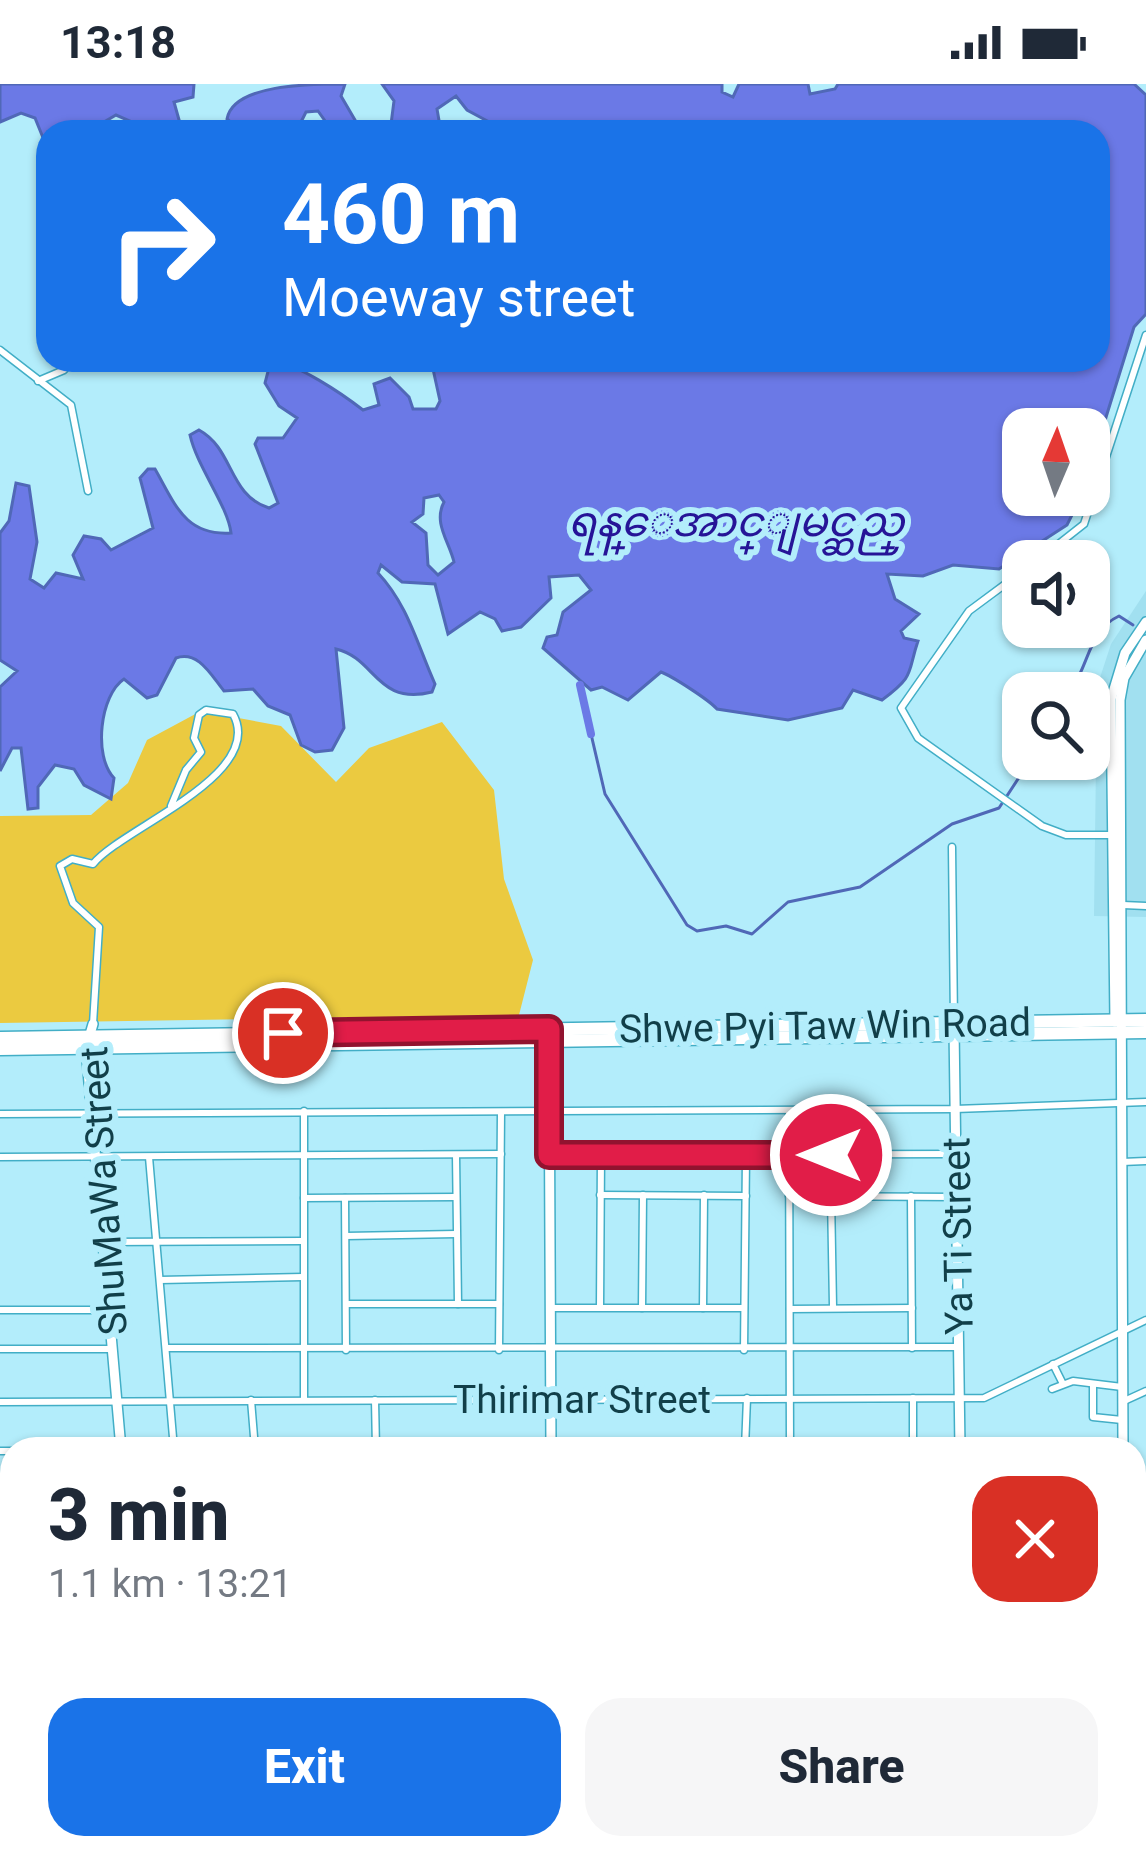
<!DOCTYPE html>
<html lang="en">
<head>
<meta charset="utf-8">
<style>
	body { margin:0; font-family:Roboto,"Noto Sans Myanmar",sans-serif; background:#f6f6f7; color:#1f2937; height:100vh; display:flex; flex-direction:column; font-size:45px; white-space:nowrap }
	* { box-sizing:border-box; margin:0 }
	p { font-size:39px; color:#747a83 }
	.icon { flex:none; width:66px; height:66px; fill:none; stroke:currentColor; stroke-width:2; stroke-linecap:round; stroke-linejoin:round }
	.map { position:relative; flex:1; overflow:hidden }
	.side { position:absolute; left:0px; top:1353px; width:1146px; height:423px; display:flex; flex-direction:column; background:#fff; border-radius:36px 36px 0 0; box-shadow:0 3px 9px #0004 }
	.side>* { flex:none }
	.banner { position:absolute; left:36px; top:36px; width:1074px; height:252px; border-radius:36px; box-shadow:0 3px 9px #0004; background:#1a73e8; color:#fff; overflow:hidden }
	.needle { width:78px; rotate:2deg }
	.fabs { position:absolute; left:1002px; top:324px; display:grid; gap:24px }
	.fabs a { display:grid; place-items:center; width:108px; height:108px; border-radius:24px; background:#fff; box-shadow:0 3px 9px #0004; font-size:60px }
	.pin { position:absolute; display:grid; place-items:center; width:102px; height:102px; color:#fff; margin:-51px; border:6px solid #fff; border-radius:50%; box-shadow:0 3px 12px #0007 }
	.me { position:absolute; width:132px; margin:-66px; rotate:270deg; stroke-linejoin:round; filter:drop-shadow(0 0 9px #0008) }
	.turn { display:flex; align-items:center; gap:42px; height:252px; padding:0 48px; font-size:54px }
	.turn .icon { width:156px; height:156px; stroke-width:2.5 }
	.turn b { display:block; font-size:84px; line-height:102px }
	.round { display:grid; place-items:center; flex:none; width:126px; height:126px; border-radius:36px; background:#f6f6f7 }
	.head { display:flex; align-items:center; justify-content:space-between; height:204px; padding:0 48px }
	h1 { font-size:72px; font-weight:800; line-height:90px }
	.primary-button { display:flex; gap:24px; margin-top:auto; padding:24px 48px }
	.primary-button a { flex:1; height:138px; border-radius:36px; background:#1a73e8; color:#fff; font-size:48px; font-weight:800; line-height:138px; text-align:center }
	.primary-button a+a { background:#f6f6f7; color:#1f2937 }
	.status { display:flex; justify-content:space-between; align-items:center; height:84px; padding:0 60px; background:#fff; direction:ltr }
	.status svg { height:33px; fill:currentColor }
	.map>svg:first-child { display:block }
	.built { fill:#a1e0f0 }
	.green { fill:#ebca40 }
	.water { fill:#6b79e6; stroke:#5068b7; stroke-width:3; fill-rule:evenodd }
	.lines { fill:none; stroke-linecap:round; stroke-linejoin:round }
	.stream { stroke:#5068b7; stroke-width:3 }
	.river { stroke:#6b79e6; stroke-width:8 }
	.minor-casing { stroke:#42aec6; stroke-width:9 }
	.tertiary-casing { stroke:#42aec6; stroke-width:12 }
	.primary-casing { stroke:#42aec6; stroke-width:15 }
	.minor { stroke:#fff; stroke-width:6 }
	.tertiary { stroke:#fff; stroke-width:9 }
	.primary { stroke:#fff; stroke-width:12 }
	.route-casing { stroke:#92132f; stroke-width:30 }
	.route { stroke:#e11d48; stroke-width:21 }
	.labels { text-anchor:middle; stroke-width:12; stroke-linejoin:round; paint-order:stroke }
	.street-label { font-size:39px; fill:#113f49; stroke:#b3edfb }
	.water-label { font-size:42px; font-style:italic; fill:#261497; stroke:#b3edfb }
</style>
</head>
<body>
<div class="status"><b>13:18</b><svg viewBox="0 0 49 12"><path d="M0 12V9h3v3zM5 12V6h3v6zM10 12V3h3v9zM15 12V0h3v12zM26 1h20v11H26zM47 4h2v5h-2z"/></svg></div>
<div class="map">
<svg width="1146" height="1774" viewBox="0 0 1146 1774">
	<rect width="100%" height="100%" fill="#b3edfb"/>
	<polygon class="built" points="1146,507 1146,833 1094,832 1097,603 1111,560"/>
	<polygon class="green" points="201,627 281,642 336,698 369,664 442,638 494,706 504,795 533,876 519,931 0,939 0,732 91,731 128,699 147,656"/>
	<g class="water">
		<polygon points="0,0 194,0 193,13 174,18 181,43 194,48 134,48 130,37 116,31 87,48 48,48 48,66 35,34 21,29 0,38"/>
		<path d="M345 0 341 12 362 48H333L318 27 306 28 296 48H259L255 39 235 42 227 35C233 0 310 0 345 0Z"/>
		<path d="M382 0H722V8L733 13 739 0H808L810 10 835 5 838 0H1134L1146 11V230L1134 243 1089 388V345H1023V411H1082L1067 441 999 485 953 481 923 492 887 490 895 515 919 530 901 547 904 554 918 557C907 589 916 591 882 616L853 606 842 624 788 636 717 625C709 616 672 592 661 588L628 616 602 603 591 606 543 564 547 553 557 551 563 528 591 506 579 491 549 493 551 514 521 543 502 547 495 535 480 528 448 550 435 500 402 498 381 481 378 489C408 521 417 560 435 600L432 608C376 622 376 574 336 565L344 644 332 666 315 668 301 661 290 631 268 622 253 605 224 607C211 591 198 566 176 574L157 611 147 614 124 595C100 611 93 672 114 694L111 715 84 701 74 685 55 681 38 703V724L28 725 21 664H12L0 687V603L17 587 0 576V449L9 437 16 399 29 402 37 458 30 495 44 504 56 489 83 495 73 471 84 452 101 455 111 466 153 444 140 394 148 385H155C175 420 185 452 231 449 228 422 197 383 190 351L199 346C234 365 228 411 269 424L278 419 255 360 258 354H283L297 334 279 322 265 299 271 276C298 280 341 309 363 326L379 321 374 300 390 294 409 313 413 325H436L440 317 433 285 462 284 456 276H1098V48H489L491 39 467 26 456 12 437 25 441 48H390L394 17ZM439 411 444 418C433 439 449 457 454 478L438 491 428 481 426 449 412 438 423 430 424 414Z"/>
	</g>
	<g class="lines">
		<g class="stream">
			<path d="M1066 609C1090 588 1085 548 1119 532L1133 541"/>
			<polyline points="591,650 605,710 687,841 697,847 726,842 752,850 788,818 860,803 952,740 999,724 1031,675"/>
		</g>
		<polyline class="river" points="580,601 591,650"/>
		<defs>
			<g id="minor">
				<polyline points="0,266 71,321 88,407"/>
				<polyline points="38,297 64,286 72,276"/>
				<polyline points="1037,477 1084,440 1146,251"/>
				<polyline points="1023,487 969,527 901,624 918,654 1042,742 1066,751 1113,751"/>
				<polyline points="952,763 954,939"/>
				<polyline points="1123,821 1146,822"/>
				<path d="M93 940 99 843 73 819 60 782 72 775 93 780C122 744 267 691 233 630L206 626 199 631 194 654 201 668 186 686 171 722"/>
				<polyline points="304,1027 304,1316"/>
				<polyline points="789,1027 790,1365"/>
				<polyline points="0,1030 955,1025 1146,1018"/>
				<polyline points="456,1071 458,1220"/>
				<polyline points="549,1071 956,1070"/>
				<polyline points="0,1073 501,1070"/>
				<polyline points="149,1073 174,1365"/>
				<polyline points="1122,1078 1146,1077"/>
				<polyline points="600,1111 746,1112"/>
				<polyline points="789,1112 956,1113"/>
				<polyline points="831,1112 833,1222"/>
				<polyline points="911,1112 912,1264"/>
				<polyline points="304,1114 456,1113"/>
				<polyline points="345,1114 346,1266"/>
				<polyline points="346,1152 456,1150"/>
				<polyline points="103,1158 303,1157"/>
				<polyline points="160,1196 303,1193"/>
				<polyline points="347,1220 499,1220"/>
				<polyline points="600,1223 601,1071"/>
				<polyline points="550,1224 744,1224"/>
				<polyline points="642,1224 643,1111"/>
				<polyline points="703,1224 704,1111"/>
				<polyline points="790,1225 912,1224"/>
				<polyline points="0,1226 107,1226"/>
				<polyline points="166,1264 958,1263"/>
				<polyline points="0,1265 113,1265"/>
				<polyline points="499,1266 501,1028"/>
				<polyline points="744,1266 746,1072"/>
				<polyline points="1053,1280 1063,1300"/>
				<polyline points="1093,1301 1093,1333 1122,1336"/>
				<polyline points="1052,1305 1073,1297 1122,1303"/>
				<polyline points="251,1316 255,1365"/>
				<polyline points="375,1316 376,1365"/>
				<polyline points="0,1318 984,1314 1146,1236"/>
				<polyline points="1122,1318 1146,1307"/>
				<polyline points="174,1361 255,1362"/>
				<polyline points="790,1362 913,1363"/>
				<polyline points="745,1364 747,1314"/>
				<polyline points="913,1364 913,1314"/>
				<polyline points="102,1365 121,1364"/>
				<polyline points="614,1365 745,1364"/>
				<polyline points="0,1367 12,1367"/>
				<polyline points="0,1434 12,1433"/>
				<polyline points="0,1477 12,1476"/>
				<polyline points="0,1490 1,1521"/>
				<polyline points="0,1565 12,1564"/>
				<polyline points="1134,1569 1146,1569"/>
				<polyline points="1134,1694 1146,1694"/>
				<polyline points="0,1770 548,1767"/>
				<polyline points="789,1770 962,1769"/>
			</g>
			<g id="tertiary">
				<polyline points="1115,938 1111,615 1125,569 1146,538"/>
				<polyline points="93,940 86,964 121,1365"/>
				<polyline points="954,944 960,1365"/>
				<polyline points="549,956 551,1365"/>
				<polyline points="1123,1365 1120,616 1124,594 1146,556"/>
				<polyline points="0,1521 12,1521"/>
				<polyline points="158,1764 159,1774"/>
				<polyline points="550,1764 550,1774"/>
				<polyline points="962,1764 962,1774"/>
				<polyline points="1126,1774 1126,1764"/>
			</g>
			<g id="primary">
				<polyline points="0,954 1146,936"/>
				<polyline points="0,965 1146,948"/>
			</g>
		</defs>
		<use href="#minor" class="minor-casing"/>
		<use href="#tertiary" class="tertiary-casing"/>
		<use href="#primary" class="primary-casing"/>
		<use href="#minor" class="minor"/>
		<use href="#tertiary" class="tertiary"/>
		<use href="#primary" class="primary"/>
	</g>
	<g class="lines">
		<defs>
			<polyline id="route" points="283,949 549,945 549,1071 831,1071"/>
		</defs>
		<use href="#route" class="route-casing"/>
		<use href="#route" class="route"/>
	</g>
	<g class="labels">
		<g class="street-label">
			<text transform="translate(825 941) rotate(-1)" y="14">Shwe Pyi Taw Win Road</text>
			<text transform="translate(103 1107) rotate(-94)" y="14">ShuMaWa Street</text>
			<text transform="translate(957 1152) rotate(-91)" y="14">Ya Ti Street</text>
			<text x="582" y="1329">Thirimar Street</text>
		</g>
		<g class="water-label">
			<text x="736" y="452">ရန္ေအာင္ျမင္ဆည္</text>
		</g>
	</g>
</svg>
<div class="fabs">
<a><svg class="needle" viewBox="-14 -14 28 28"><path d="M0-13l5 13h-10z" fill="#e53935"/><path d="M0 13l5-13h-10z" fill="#747a83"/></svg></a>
<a><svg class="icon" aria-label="sound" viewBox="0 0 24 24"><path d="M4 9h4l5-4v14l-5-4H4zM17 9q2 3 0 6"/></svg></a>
<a><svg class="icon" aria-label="search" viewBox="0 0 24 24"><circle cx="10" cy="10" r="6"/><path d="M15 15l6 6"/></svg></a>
</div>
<div class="pin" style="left:283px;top:949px;background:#d93025"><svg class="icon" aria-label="arrive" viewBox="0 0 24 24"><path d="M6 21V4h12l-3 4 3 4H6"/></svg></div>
<svg class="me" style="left:831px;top:1071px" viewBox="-20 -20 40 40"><circle r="17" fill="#e11d48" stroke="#fff" stroke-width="3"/><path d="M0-11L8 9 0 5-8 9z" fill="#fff"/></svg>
<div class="banner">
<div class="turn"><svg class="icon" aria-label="right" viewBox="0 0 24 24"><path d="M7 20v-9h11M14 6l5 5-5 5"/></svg><div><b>460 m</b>Moeway street</div></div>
</div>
<section class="side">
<div class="head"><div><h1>3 min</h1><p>1.1 km · 13:21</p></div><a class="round" style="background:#d93025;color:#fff"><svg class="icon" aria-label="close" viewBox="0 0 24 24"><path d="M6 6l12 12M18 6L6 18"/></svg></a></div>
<div class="primary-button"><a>Exit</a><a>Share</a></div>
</section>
</div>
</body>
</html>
